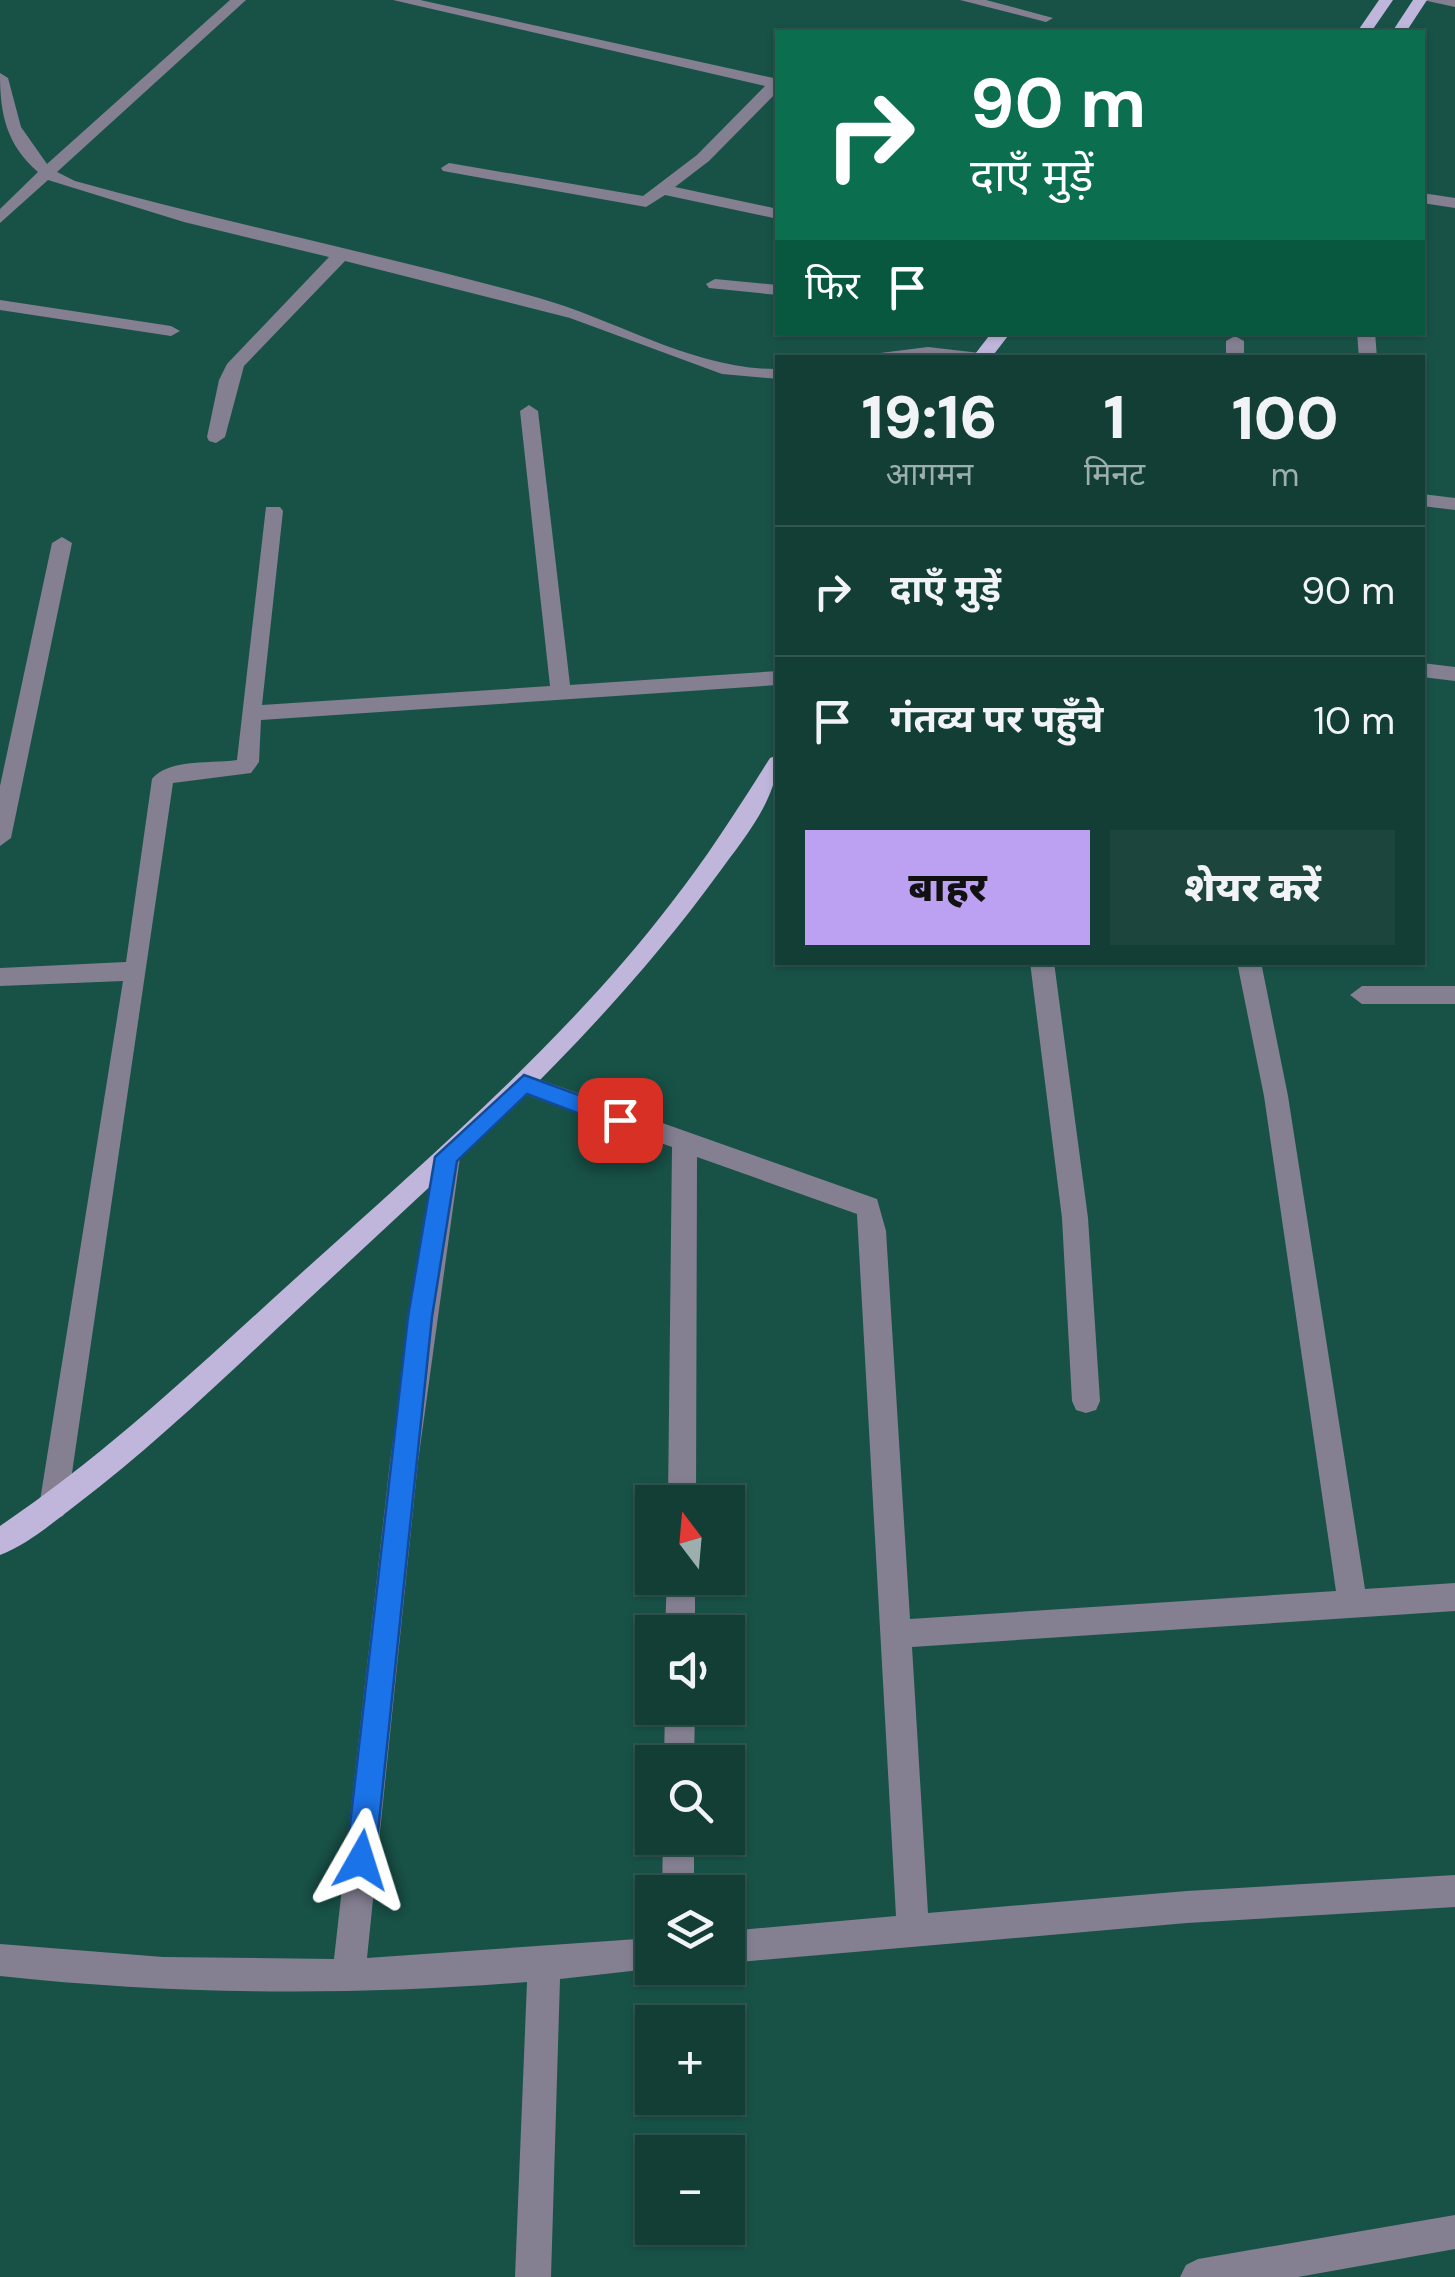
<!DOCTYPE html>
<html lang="hi">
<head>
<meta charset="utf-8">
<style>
	body { margin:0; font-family:"DM Sans","Noto Sans Devanagari",sans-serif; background:#1b453d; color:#f1f3f6; height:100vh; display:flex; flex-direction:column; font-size:38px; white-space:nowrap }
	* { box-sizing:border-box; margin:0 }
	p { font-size:32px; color:#9caead }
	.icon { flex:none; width:55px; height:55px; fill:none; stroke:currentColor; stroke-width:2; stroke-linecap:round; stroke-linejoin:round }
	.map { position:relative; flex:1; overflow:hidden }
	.side { position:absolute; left:775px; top:355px; width:650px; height:610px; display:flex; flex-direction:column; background:#123e35; border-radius:0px; box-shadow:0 2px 8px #0004,0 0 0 2px #315750 }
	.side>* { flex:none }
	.hud { position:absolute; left:775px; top:30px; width:650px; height:305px; border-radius:0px; box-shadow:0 2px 8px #0004,0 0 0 2px #315750; background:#0b6e4f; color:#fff; overflow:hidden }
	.needle { width:65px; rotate:344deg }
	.fabs { position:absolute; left:635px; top:1485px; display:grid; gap:20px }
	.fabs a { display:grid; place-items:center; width:110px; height:110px; border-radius:0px; background:#123e35; box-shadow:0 2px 8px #0004,0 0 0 2px #315750; font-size:50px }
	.pin { position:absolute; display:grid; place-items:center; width:85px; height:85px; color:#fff; margin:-42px; border-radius:20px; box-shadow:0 5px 15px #0006 }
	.me { position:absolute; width:110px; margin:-55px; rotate:6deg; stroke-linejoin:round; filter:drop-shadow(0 0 8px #0008) }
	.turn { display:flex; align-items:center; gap:35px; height:210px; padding:0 30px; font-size:45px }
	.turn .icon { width:130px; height:130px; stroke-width:2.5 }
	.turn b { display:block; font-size:70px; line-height:85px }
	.then { display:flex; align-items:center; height:95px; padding:0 30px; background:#0003; gap:20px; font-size:38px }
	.eta { display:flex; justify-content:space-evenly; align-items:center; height:170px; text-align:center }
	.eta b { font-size:60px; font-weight:800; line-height:70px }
	.action { display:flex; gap:20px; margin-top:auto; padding:20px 30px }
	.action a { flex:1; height:115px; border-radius:0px; background:#bca0f2; color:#111; font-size:40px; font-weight:800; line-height:115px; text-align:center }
	.action a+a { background:#1b453d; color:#f1f3f6 }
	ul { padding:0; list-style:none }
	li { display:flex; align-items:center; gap:30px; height:130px; padding:0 30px; border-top:2px solid #315750 }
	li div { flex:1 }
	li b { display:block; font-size:38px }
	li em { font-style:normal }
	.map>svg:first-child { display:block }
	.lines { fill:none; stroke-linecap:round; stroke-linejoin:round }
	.minor { fill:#848092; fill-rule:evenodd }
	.major { fill:#c0b6db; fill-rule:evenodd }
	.route { fill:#1a73e8; stroke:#114b97; stroke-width:2.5 }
</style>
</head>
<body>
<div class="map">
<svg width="1455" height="2277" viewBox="0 0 1455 2277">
	<rect width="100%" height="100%" fill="#185247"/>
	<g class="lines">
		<g class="minor">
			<path d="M230 0H246L57 172 75 181C229 224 385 255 539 298 617 320 695 370 778 369V379L722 374 570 318 345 261 244 366 225 437 216 443 209 441 207 437 219 380 227 364 329 257 184 222 48 180 0 223V209L38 172C6 144 0 114 0 73L8 78 21 127 47 164Z"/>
			<polygon points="393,0 420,0 778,79 778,91 709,161 675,187 778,209 778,219 665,195 646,207 443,171 441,168 449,163 643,196 697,155 765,86"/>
			<polygon points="960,0 986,0 1053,18 1046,22"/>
			<polygon points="1423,0 1455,0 1455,7"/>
			<polygon points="1422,193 1455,198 1455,208 1422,203"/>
			<polygon points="715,279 778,285 778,295 709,288 706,284"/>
			<polygon points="0,300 171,326 180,331 171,336 0,310"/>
			<polygon points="1357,332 1375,332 1377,358 1359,358"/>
			<polygon points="1235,336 1244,341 1244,358 1226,358 1226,341"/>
			<polygon points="928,347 980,353 989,358 871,358 880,353"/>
			<path d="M529 405 538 411 570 685 778 671V685L261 720 259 762 251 773 173 783 67 1507 63 1516 53 1520 43 1516 39 1507 123 981 0 986V968L126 962 152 779C169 758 213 764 237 760L266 507H280L283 511 262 705 550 686 520 411Z"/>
			<polygon points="1422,494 1455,498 1455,510 1422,506"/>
			<polygon points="62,537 72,543 11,838 0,846 0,786 52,543"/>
			<polygon points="1422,663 1455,667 1455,681 1422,677"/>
			<polygon points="1030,962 1054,962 1088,1218 1100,1401 1096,1410 1086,1413 1076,1410 1072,1401 1062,1218"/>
			<polygon points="1237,962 1261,962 1288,1096 1365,1589 1455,1583 1455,1611 912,1647 928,1913 1187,1891 1455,1875 1455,1907 1187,1923 728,1963 728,1931 896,1916 857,1214 697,1157 696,1502 668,1502 672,1147 515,1091 512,1084 515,1077 524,1074 877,1199 886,1231 910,1619 1336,1591 1264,1096"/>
			<polygon points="1362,986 1455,986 1455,1004 1362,1004 1350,995"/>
			<path d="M447 1147 456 1150 460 1157 418 1462 367 1958 652 1938V1968H658L560 1979 551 2277H515L527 1982C351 1996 176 1995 0 1976V1944L163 1957 334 1959 390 1462 434 1157 438 1150Z"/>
			<polygon points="667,1578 695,1578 695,1632 665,1632"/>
			<polygon points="665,1708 695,1708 694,1762 664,1762"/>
			<polygon points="663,1838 694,1838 694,1892 662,1892"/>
			<polygon points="1455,2215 1455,2249 1298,2277 1180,2277 1186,2265 1198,2259"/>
		</g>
		<g class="major">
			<polygon points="1379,0 1393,0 1371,32 1357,32"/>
			<polygon points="1413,0 1427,0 1406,32 1392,32"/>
			<polygon points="992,332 1011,332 991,358 972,358"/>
			<path d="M778 755C778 800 743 839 718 874 598 1039 445 1172 297 1310 225 1377 154 1446 76 1505 52 1523 27 1545 0 1555V1526C108 1453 201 1364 297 1277 427 1159 565 1042 672 902 708 856 739 807 770 758Z"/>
		</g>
	</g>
	<polygon class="route" points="524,1075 628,1113 632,1120 620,1129 527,1094 457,1161 432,1317 375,1860 371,1871 361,1875 351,1871 346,1860 408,1317 435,1157"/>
</svg>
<div class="fabs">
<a><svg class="needle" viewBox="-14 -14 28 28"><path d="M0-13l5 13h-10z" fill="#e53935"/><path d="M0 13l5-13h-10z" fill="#9caead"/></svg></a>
<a><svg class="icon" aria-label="sound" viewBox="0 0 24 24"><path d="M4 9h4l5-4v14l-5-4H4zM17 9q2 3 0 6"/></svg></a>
<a><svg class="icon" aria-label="search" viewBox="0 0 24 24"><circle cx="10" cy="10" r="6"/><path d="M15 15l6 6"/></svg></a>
<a><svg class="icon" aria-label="layers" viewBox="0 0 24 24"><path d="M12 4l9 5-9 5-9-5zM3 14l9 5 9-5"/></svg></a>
<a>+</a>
<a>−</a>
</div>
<div class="pin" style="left:620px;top:1120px;background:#d93025"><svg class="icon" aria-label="arrive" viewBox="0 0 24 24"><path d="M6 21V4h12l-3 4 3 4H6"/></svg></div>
<svg class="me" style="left:361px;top:1860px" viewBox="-20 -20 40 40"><path d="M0-17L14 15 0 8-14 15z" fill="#1a73e8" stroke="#fff" stroke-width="4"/></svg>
<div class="hud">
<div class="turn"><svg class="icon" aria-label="right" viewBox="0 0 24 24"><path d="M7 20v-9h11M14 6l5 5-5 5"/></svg><div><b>90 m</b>दाएँ मुड़ें</div></div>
<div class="then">फिर<svg class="icon" aria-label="arrive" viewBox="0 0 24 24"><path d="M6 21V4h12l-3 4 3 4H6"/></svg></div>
</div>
<section class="side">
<div class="eta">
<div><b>19:16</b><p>आगमन</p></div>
<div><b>1</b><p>मिनट</p></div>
<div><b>100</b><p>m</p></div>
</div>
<ul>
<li><svg class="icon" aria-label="right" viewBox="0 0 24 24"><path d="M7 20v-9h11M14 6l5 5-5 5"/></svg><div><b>दाएँ मुड़ें</b></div><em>90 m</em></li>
<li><svg class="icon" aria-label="arrive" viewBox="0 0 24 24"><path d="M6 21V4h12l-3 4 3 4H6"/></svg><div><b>गंतव्य पर पहुँचे</b></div><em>10 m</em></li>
</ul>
<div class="action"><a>बाहर</a><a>शेयर करें</a></div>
</section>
</div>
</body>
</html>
